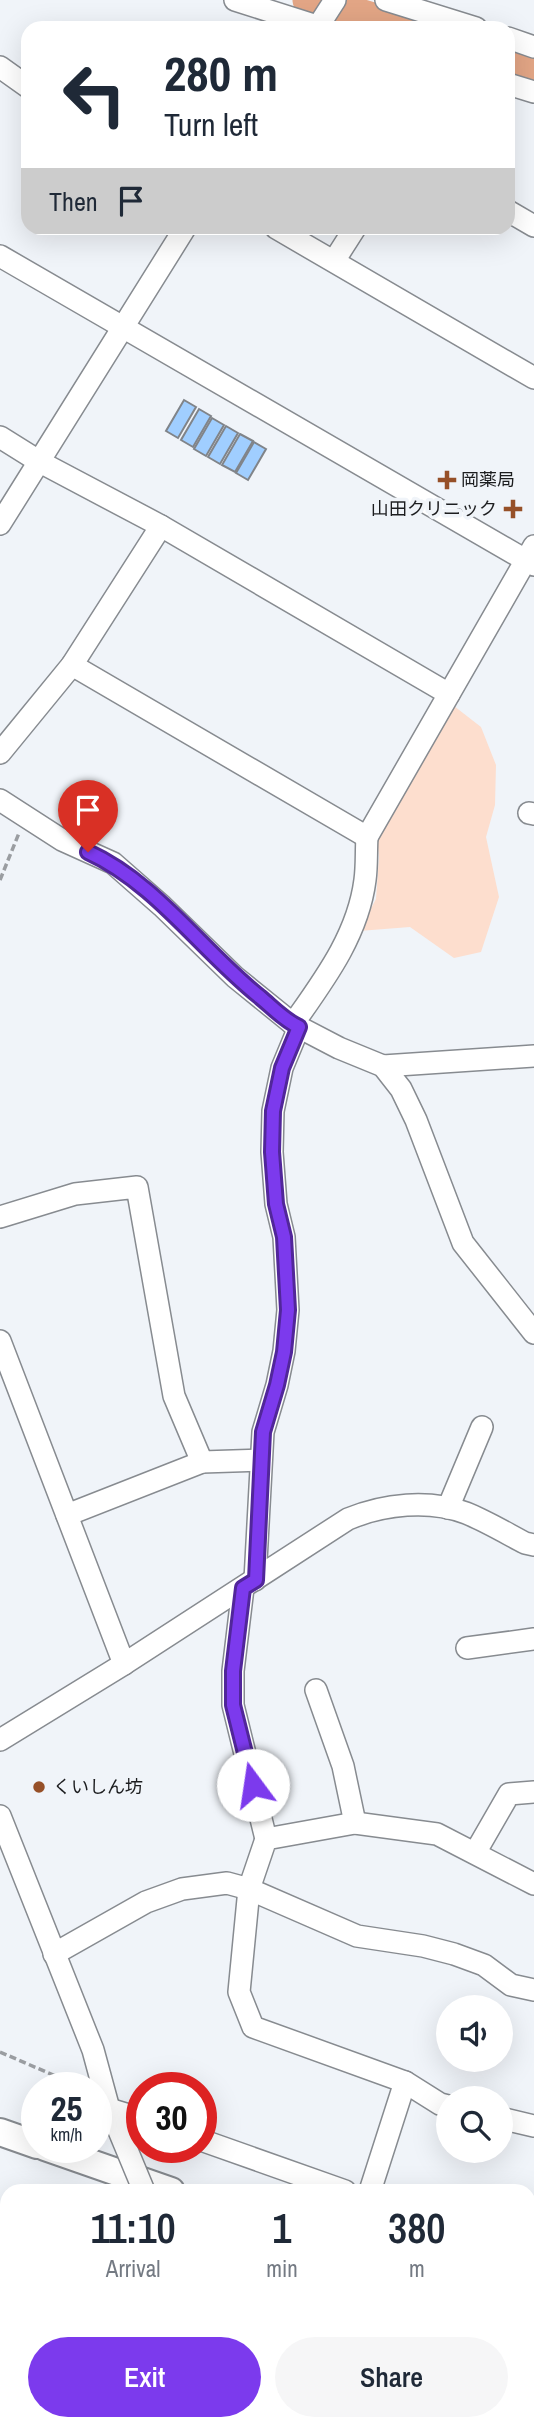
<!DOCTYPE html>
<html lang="en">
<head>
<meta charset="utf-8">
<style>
	body { margin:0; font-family:"Archivo Narrow","Noto Sans JP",sans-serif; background:#f6f6f7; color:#1f2937; height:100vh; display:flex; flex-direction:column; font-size:26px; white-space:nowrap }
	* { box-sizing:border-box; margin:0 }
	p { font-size:23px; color:#747a83 }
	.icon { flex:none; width:38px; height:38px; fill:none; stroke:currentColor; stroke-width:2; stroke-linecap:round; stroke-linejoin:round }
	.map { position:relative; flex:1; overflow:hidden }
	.sheet { position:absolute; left:0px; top:2184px; width:536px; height:247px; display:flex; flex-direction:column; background:#fff; border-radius:21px 21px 0 0; box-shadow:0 7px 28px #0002 }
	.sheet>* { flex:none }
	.guide { position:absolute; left:21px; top:21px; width:494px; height:214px; border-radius:21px; box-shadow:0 7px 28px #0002; background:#fff; color:#1f2937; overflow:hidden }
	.tools { position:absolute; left:436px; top:1995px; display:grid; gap:14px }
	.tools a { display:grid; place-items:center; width:77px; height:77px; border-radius:50%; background:#fff; box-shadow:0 7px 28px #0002; font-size:35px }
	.speed { position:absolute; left:21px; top:2072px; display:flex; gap:14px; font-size:35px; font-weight:700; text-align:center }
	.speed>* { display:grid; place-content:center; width:91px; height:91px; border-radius:50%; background:#fff; box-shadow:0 7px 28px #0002; line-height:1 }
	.speed small { font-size:18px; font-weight:400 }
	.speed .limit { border:10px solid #d22; background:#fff; color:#111 }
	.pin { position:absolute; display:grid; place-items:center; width:60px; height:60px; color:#fff; margin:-72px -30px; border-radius:50% 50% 50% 0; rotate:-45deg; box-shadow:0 0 7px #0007 }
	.pin .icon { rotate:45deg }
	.me { position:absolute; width:77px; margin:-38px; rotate:346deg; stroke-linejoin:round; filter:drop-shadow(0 0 5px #0008) }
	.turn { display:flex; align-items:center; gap:24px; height:147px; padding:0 28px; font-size:32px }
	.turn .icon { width:91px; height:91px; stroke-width:2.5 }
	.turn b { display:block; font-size:49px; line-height:60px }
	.then { display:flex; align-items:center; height:66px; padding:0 28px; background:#0003; gap:14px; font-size:26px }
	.eta { display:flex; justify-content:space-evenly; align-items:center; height:119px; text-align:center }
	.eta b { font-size:42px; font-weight:600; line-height:49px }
	.cta { display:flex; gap:14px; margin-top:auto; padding:14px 28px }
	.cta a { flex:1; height:80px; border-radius:42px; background:#7c3aed; color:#fff; font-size:28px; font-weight:600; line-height:80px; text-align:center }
	.cta a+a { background:#f6f6f7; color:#1f2937 }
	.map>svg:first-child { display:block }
	.green { fill:#fddece }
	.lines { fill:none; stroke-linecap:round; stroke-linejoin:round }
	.river { stroke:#e2a585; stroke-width:33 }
	.building { fill:#a0ceff; stroke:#808489; stroke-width:2 }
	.minor-casing { stroke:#878b90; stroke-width:24 }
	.major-casing { stroke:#878b90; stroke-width:30 }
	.path { stroke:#9a9da1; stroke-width:3.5; stroke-dasharray:7 3.5; stroke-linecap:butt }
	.minor { stroke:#fff; stroke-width:21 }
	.major { stroke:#fff; stroke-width:26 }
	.minor-bridge-casing { stroke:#878b90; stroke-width:24; stroke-linecap:butt }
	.minor-bridge { stroke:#fff; stroke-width:21 }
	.route-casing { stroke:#51269a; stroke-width:18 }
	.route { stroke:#7c3aed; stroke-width:12 }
	.poi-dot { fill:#965028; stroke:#f0f4f9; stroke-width:2.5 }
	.labels { text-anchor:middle; stroke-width:7; stroke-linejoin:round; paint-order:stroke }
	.poi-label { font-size:18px; fill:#1c1d1f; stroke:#f0f4f9; text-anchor:start }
</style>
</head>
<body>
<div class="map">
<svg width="534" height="2430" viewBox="0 0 534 2430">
	<rect width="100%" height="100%" fill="#f0f4f9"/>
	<polygon class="green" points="454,706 481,727 496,765 495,805 486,837 499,897 481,952 454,958 410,927 359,931 376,899 379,857 377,837"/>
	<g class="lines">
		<g class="river">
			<polyline points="309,0 403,28"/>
			<polyline points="508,61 534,70"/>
		</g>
	</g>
	<g class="building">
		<polygon points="184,400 196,407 178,438 166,431"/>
		<polygon points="199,409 211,416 193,447 181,440"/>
		<polygon points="212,418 224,425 206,456 194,449"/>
		<polygon points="226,426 238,433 220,464 208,457"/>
		<polygon points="240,434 253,441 235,472 222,465"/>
		<polygon points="254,442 266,449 248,480 236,473"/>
	</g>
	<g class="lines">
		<defs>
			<g id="minor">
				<polyline points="235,0 323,28"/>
				<polyline points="386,0 476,28"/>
				<polyline points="317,28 335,0"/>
				<polyline points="508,38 534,47"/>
				<polyline points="0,67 28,87"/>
				<polyline points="508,84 534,92"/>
				<polyline points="508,211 534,226"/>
				<polyline points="276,228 534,378"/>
				<polyline points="0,256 534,565"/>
				<polyline points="334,261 355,228"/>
				<polyline points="0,437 40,462 161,526 449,694"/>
				<polyline points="0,524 185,228"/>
				<polyline points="72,665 367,837 534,546"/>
				<polyline points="0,753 72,665 161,526"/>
				<polyline points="0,800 62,840 113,863 162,906 235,977 293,1024 339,1048 383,1066 401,1089 416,1120 463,1243 534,1333"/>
				<polyline points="529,813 534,814"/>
				<path d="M293 1024C324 980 358 935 365 880 367 866 366 851 367 837"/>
				<polyline points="383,1066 534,1056"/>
				<polyline points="0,1217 75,1194 137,1187 174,1396 202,1462"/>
				<polyline points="0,1341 124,1664"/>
				<polyline points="448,1508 482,1427"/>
				<polyline points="67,1515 202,1462 261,1460"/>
				<polyline points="255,1580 263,1432 277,1385 284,1351 288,1310 284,1237 276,1204 272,1152 273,1111 282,1068 299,1027"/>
				<polyline points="243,1588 233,1671 233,1705 266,1839"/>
				<polyline points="467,1648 534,1639"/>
				<polyline points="316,1690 343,1766 355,1823"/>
				<path d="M0 1740 124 1664 348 1519C384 1504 429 1499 466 1513 486 1521 506 1533 525 1543L534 1545"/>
				<polyline points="0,1816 93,2050 109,2109 117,2126"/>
				<polyline points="475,1853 509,1794 534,1792"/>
				<polyline points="54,1954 146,1902 182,1889 227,1883 249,1889 357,1936 423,1946 454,1954 484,1965 511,1985 534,1990"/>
				<polyline points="448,2106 440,2104 405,2082 253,2027 239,1992 249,1889 266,1839 355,1823 437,1834 534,1884"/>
				<polyline points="109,2109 142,2119"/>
				<polyline points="500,2118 534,2126"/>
				<polyline points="201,2140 345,2191"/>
				<polyline points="370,2191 405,2082"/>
				<polyline points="0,2219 7,2221"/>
				<polyline points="528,2251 534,2253"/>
				<polyline points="528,2395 534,2397"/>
				<polyline points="235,2424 237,2430"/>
				<polyline points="349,2424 350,2430"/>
			</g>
			<g id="major">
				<polyline points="0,2132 37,2145"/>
				<polyline points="45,2147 171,2191"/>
				<polyline points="528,2315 534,2317"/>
			</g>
		</defs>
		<use href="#minor" class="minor-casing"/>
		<use href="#major" class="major-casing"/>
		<g class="path">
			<polyline points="0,880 19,833"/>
			<polyline points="0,2052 81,2087"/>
		</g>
		<use href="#minor" class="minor"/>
		<use href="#major" class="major"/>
		<defs>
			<polyline id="minor-bridge" points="117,2126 144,2191"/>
		</defs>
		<use href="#minor-bridge" class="minor-bridge-casing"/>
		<use href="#minor-bridge" class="minor-bridge"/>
	</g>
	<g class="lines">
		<defs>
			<path id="route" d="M88 852C156 883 202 951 260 997 272 1007 284 1020 299 1027L282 1068 273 1111 272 1152 276 1204 284 1237 288 1310 284 1352 277 1385 263 1432 256 1580 243 1588 233 1671V1705L253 1785"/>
		</defs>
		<use href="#route" class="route-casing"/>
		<use href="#route" class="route"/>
	</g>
	<g class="poi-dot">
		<path d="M443.5 469.5h7v7h7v7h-7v7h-7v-7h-7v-7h7z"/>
		<path d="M509.5 498.5h7v7h7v7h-7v7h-7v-7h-7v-7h7z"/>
		<circle cx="39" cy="1787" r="7"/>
	</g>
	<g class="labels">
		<g class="poi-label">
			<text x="461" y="486">岡薬局</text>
			<text x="497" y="515" text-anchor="end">山田クリニック</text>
			<text x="53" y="1793">くいしん坊</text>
		</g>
	</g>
</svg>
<div class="tools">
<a><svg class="icon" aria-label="sound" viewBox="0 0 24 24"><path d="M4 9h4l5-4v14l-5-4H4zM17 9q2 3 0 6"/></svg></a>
<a><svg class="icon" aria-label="search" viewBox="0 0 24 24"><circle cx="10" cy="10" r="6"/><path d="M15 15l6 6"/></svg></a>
</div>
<div class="speed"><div>25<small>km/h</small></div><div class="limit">30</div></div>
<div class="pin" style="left:88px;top:852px;background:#d93025"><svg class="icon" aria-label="arrive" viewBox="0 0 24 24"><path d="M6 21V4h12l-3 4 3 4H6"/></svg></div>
<svg class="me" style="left:253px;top:1785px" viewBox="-20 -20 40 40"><circle r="19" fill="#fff"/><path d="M0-13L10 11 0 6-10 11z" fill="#7c3aed"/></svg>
<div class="guide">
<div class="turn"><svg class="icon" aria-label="left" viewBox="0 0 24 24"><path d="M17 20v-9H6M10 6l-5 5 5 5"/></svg><div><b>280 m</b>Turn left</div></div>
<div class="then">Then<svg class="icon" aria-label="arrive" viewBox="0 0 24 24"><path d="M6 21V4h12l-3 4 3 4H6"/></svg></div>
</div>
<section class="sheet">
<div class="eta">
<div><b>11:10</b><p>Arrival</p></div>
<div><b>1</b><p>min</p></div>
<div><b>380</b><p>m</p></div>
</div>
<div class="cta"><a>Exit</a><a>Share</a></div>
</section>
</div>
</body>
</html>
